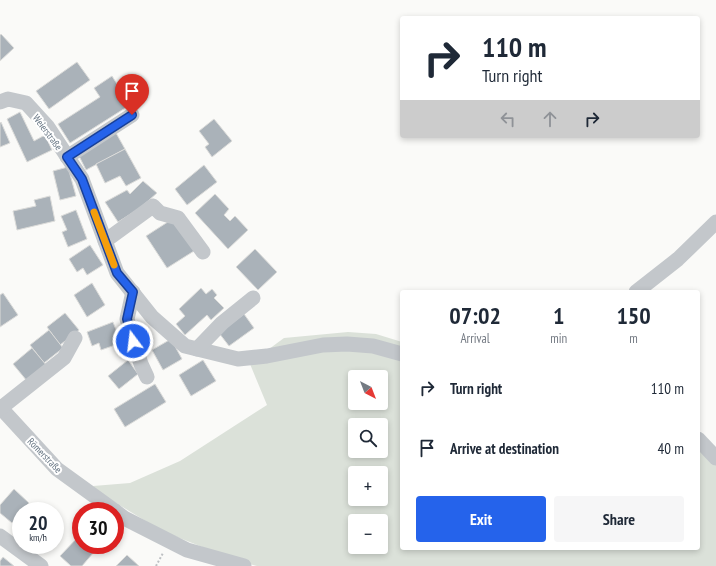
<!DOCTYPE html>
<html lang="en">
<head>
<meta charset="utf-8">
<style>
	body { margin:0; font-family:"PT Sans Narrow",sans-serif; background:#f6f6f7; color:#1f2937; height:100vh; display:flex; flex-direction:column; font-size:15px; white-space:nowrap }
	* { box-sizing:border-box; margin:0 }
	p { font-size:13px; color:#747a83 }
	.icon { flex:none; width:22px; height:22px; fill:none; stroke:currentColor; stroke-width:2; stroke-linecap:round; stroke-linejoin:round }
	.map { position:relative; flex:1; overflow:hidden }
	.panel { position:absolute; left:400px; top:290px; width:300px; height:260px; display:flex; flex-direction:column; background:#fff; border-radius:4px; box-shadow:0 2px 6px #0003 }
	.panel>* { flex:none }
	.hud { position:absolute; left:400px; top:16px; width:300px; height:122px; border-radius:4px; box-shadow:0 2px 6px #0003; background:#fff; color:#1f2937; overflow:hidden }
	.needle { width:26px; rotate:138deg }
	.controls { position:absolute; left:348px; top:370px; display:grid; gap:8px }
	.controls a { display:grid; place-items:center; width:40px; height:40px; border-radius:4px; background:#fff; box-shadow:0 2px 6px #0003; font-size:20px }
	.speed { position:absolute; left:12px; top:502px; display:flex; gap:8px; font-size:20px; font-weight:700; text-align:center }
	.speed>* { display:grid; place-content:center; width:52px; height:52px; border-radius:50%; background:#fff; box-shadow:0 2px 6px #0003; line-height:1 }
	.speed small { font-size:10px; font-weight:400 }
	.speed .limit { border:6px solid #d22; background:#fff; color:#111 }
	.pin { position:absolute; display:grid; place-items:center; width:34px; height:34px; color:#fff; margin:-41px -17px; border-radius:50% 50% 50% 0; rotate:-45deg; box-shadow:0 0 4px #0007 }
	.pin .icon { rotate:45deg }
	.me { position:absolute; width:44px; margin:-22px; rotate:345deg; stroke-linejoin:round; filter:drop-shadow(0 0 3px #0008) }
	.turn { display:flex; align-items:center; gap:14px; height:84px; padding:0 16px; font-size:18px }
	.turn .icon { width:52px; height:52px; stroke-width:2.5 }
	.turn b { display:block; font-size:28px; line-height:34px }
	.lanes { display:flex; align-items:center; height:38px; padding:0 16px; background:#0003; justify-content:center; gap:20px; direction:ltr }
	.lanes .off { opacity:.35 }
	.eta { display:flex; justify-content:space-evenly; align-items:center; height:68px; text-align:center }
	.eta b { font-size:24px; font-weight:700; line-height:28px }
	.action { display:flex; gap:8px; margin-top:auto; padding:8px 16px }
	.action a { flex:1; height:46px; border-radius:4px; background:#2563eb; color:#fff; font-size:16px; font-weight:700; line-height:46px; text-align:center }
	.action a+a { background:#f6f6f7; color:#1f2937 }
	ul { padding:0; list-style:none }
	li { display:flex; align-items:center; gap:12px; height:60px; padding:0 16px }
	li div { flex:1 }
	li b { display:block; font-size:15px }
	li em { font-style:normal }
	.map>svg:first-child { display:block }
	.green { fill:#dbe1d9; fill-rule:evenodd }
	.building { fill:#aab2b9; stroke:#dcdcda }
	.lines { fill:none; stroke-linecap:round; stroke-linejoin:round }
	.path { stroke:#bdc0c3; stroke-width:2; stroke-dasharray:2 2; stroke-linecap:butt }
	.minor { stroke:#c3c7cb; stroke-width:15 }
	.route-casing { stroke:#184099; stroke-width:10 }
	.route { stroke:#2563eb; stroke-width:7 }
	.slow { stroke:#f59e0b; stroke-width:7 }
	.labels { text-anchor:middle; stroke-width:4; stroke-linejoin:round; paint-order:stroke }
	.street-label { font-size:10px; fill:#657482; stroke:#fff }
</style>
</head>
<body>
<div class="map">
<svg width="716" height="566" viewBox="0 0 716 566">
	<rect width="100%" height="100%" fill="#fafaf8"/>
	<g class="green">
		<polygon points="348,332 376,334 402,342 402,350 265,352 284,338"/>
		<path d="M357 348 402 358V548H698V445L716 463V566H257L235 560 162 531 103 495 93 486 130 483 180 461 267 405 250 364 276 357ZM355 377H381V403H355ZM355 425H381V451H355ZM355 473H381V499H355ZM355 521H381V547H355Z"/>
	</g>
	<g class="building">
		<polygon points="1,34 14,48 0,61 0,35"/>
		<polygon points="77,62 90,80 49,109 36,91"/>
		<polygon points="112,76 130,105 70,143 58,124 100,97 94,88"/>
		<polygon points="20,112 34,141 45,135 52,150 27,162 7,119"/>
		<polygon points="214,119 232,141 212,157 205,147 209,144 199,131"/>
		<polygon points="1,122 10,143 0,147 0,123"/>
		<polygon points="116,133 125,149 86,170 78,154"/>
		<polygon points="125,149 141,178 126,186 120,176 105,183 96,164"/>
		<polygon points="204,165 217,182 187,205 175,189"/>
		<polygon points="68,167 76,196 60,200 53,171"/>
		<polygon points="143,181 157,193 140,208 118,222 105,202 127,190 130,194"/>
		<polygon points="215,194 229,209 224,215 230,221 235,216 248,230 228,249 195,213"/>
		<polygon points="50,196 55,221 17,230 13,211 36,206 34,200"/>
		<polygon points="76,210 87,239 68,247 62,232 67,230 61,216"/>
		<polygon points="174,218 194,251 167,268 146,236"/>
		<polygon points="90,245 103,265 87,275 83,268 77,272 69,259"/>
		<polygon points="255,249 277,272 258,290 236,267"/>
		<polygon points="92,283 105,305 87,317 74,295"/>
		<polygon points="201,288 206,294 212,289 217,295 214,298 224,308 211,320 207,315 185,335 176,324 185,316 179,309"/>
		<polygon points="3,293 18,315 0,327 0,295"/>
		<polygon points="65,313 79,330 60,345 47,327"/>
		<polygon points="244,314 254,328 229,346 219,333"/>
		<polygon points="113,322 121,343 101,350 99,343 92,346 87,332"/>
		<polygon points="49,330 63,348 44,363 30,345"/>
		<polygon points="171,339 182,359 163,370 152,350"/>
		<polygon points="32,348 47,366 27,381 13,364"/>
		<polygon points="128,360 138,374 119,389 108,376"/>
		<polygon points="203,360 216,381 191,396 179,375"/>
		<polygon points="155,384 166,402 125,427 114,409"/>
		<polygon points="14,489 29,503 12,523 0,513 0,505"/>
		<polygon points="78,537 81,540 81,545 87,545 94,552 82,566 71,566 60,556"/>
		<polygon points="127,555 139,566 116,566"/>
		<polygon points="3,557 14,566 0,566 0,561"/>
	</g>
	<g class="lines">
		<polyline class="path" points="156,566 163,553"/>
		<g class="minor">
			<polyline points="0,102 8,99 26,103 47,126 82,179 117,273 152,317 185,346 238,359 267,356 323,345 347,344 373,346 402,354"/>
			<polyline points="67,157 132,115"/>
			<polyline points="105,241 153,206 160,213 178,218 203,252"/>
			<polyline points="133,292 127,319 141,364 147,377"/>
			<polyline points="636,292 678,259 716,222"/>
			<polyline points="197,349 222,323 253,298"/>
			<polyline points="0,407 57,469 115,511"/>
			<polyline points="1,408 64,358 75,338"/>
			<polyline points="698,439 716,458"/>
			<polyline points="115,511 124,518 187,550 244,566"/>
			<polyline points="0,536 41,566"/>
		</g>
	</g>
	<g class="lines">
		<defs>
			<polyline id="route" points="132,115 67,157 82,179 117,273 133,292 127,319 133,341"/>
		</defs>
		<use href="#route" class="route-casing"/>
		<use href="#route" class="route"/>
		<polyline class="slow" points="94,212 114,265"/>
	</g>
	<g class="labels">
		<g class="street-label">
			<text transform="translate(48 132) rotate(53)" y="4">Weierstraße</text>
			<text transform="translate(45 455) rotate(46)" y="4">Römerstraße</text>
		</g>
	</g>
</svg>
<div class="controls">
<a><svg class="needle" viewBox="-14 -14 28 28"><path d="M0-13l5 13h-10z" fill="#e53935"/><path d="M0 13l5-13h-10z" fill="#747a83"/></svg></a>
<a><svg class="icon" aria-label="search" viewBox="0 0 24 24"><circle cx="10" cy="10" r="6"/><path d="M15 15l6 6"/></svg></a>
<a>+</a>
<a>−</a>
</div>
<div class="speed"><div>20<small>km/h</small></div><div class="limit">30</div></div>
<div class="pin" style="left:132px;top:115px;background:#d93025"><svg class="icon" aria-label="arrive" viewBox="0 0 24 24"><path d="M6 21V4h12l-3 4 3 4H6"/></svg></div>
<svg class="me" style="left:133px;top:341px" viewBox="-20 -20 40 40"><circle r="17" fill="#2563eb" stroke="#fff" stroke-width="3"/><path d="M0-11L8 9 0 5-8 9z" fill="#fff"/></svg>
<div class="hud">
<div class="turn"><svg class="icon" aria-label="right" viewBox="0 0 24 24"><path d="M7 20v-9h11M14 6l5 5-5 5"/></svg><div><b>110 m</b>Turn right</div></div>
<div class="lanes"><svg class="icon off" aria-label="left" viewBox="0 0 24 24"><path d="M17 20v-9H6M10 6l-5 5 5 5"/></svg><svg class="icon off" aria-label="ahead" viewBox="0 0 24 24"><path d="M12 20V5M6 11l6-6 6 6"/></svg><svg class="icon" aria-label="right" viewBox="0 0 24 24"><path d="M7 20v-9h11M14 6l5 5-5 5"/></svg></div>
</div>
<section class="panel">
<div class="eta">
<div><b>07:02</b><p>Arrival</p></div>
<div><b>1</b><p>min</p></div>
<div><b>150</b><p>m</p></div>
</div>
<ul>
<li><svg class="icon" aria-label="right" viewBox="0 0 24 24"><path d="M7 20v-9h11M14 6l5 5-5 5"/></svg><div><b>Turn right</b></div><em>110 m</em></li>
<li><svg class="icon" aria-label="arrive" viewBox="0 0 24 24"><path d="M6 21V4h12l-3 4 3 4H6"/></svg><div><b>Arrive at destination</b></div><em>40 m</em></li>
</ul>
<div class="action"><a>Exit</a><a>Share</a></div>
</section>
</div>
</body>
</html>
